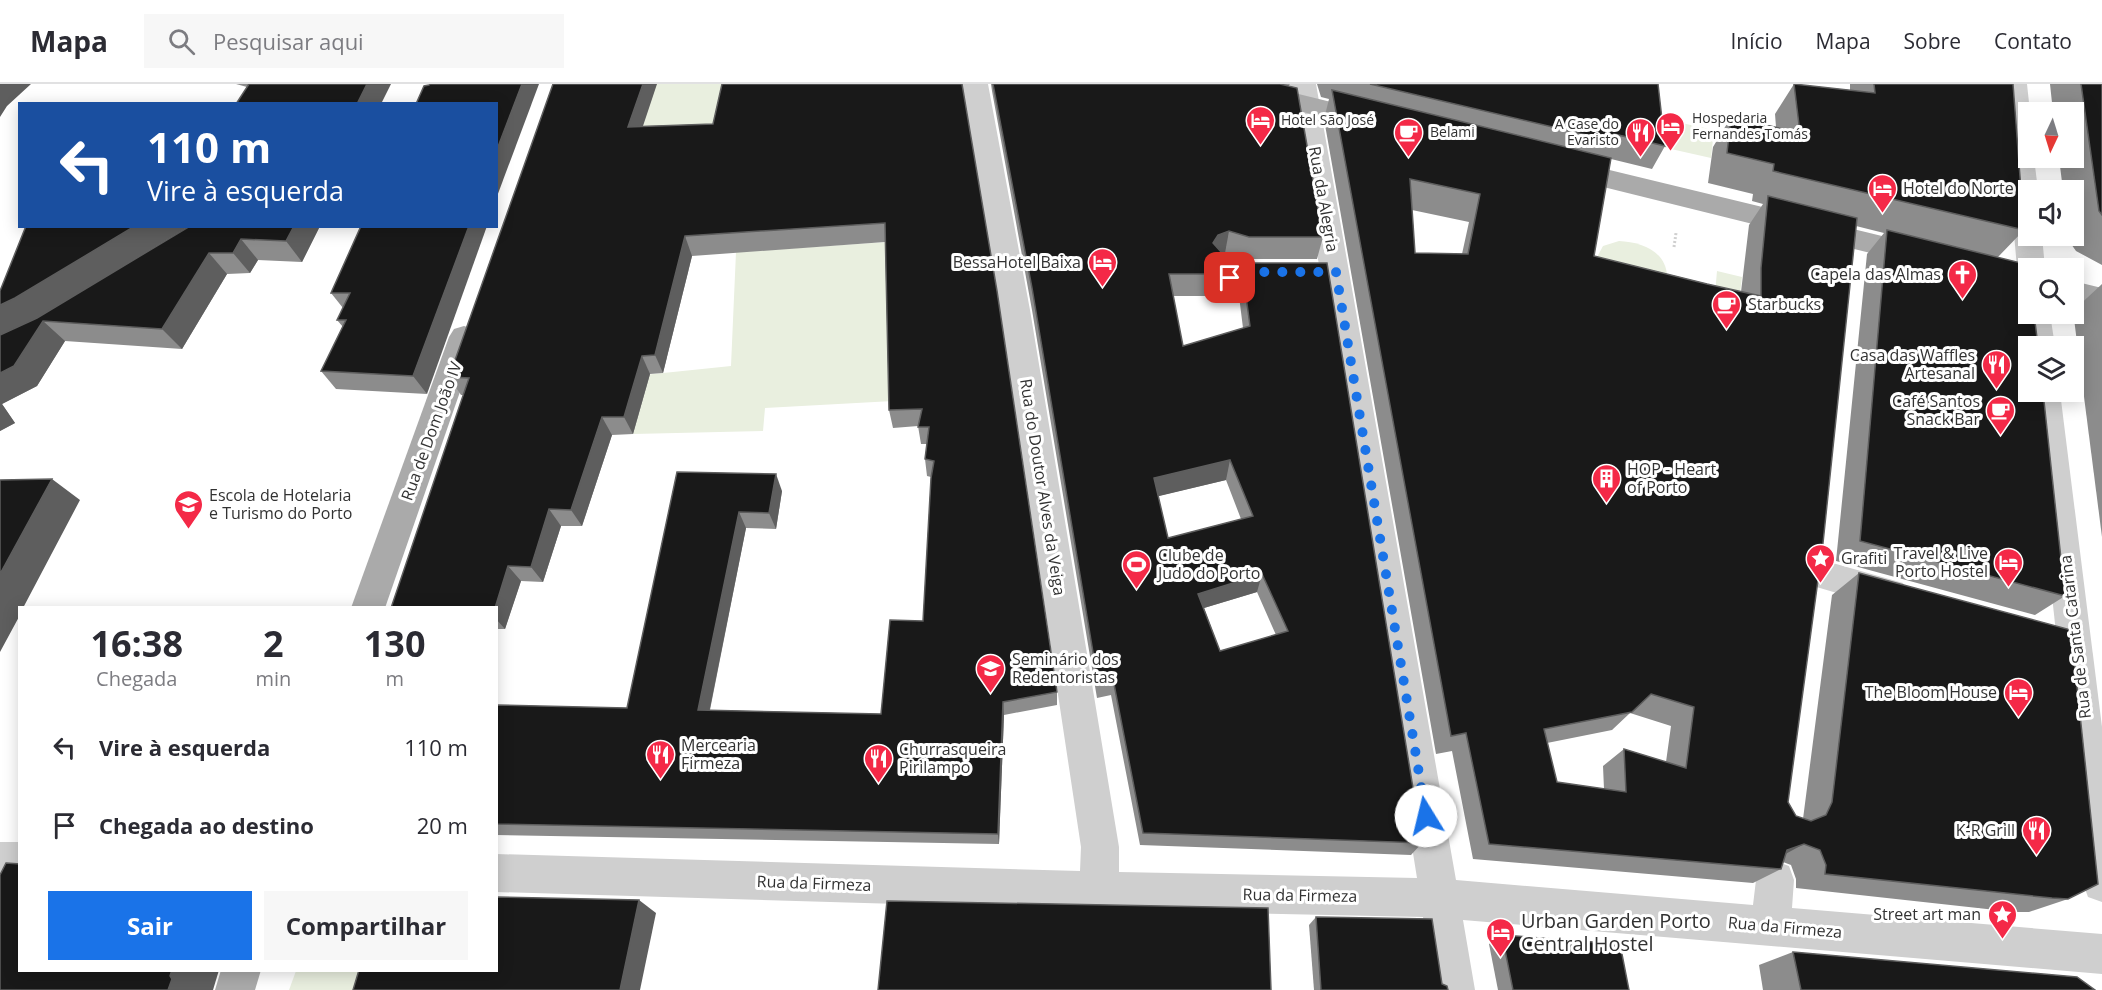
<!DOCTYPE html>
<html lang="pt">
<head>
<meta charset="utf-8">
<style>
	body { margin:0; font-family:"Open Sans",sans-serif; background:#f7f7f7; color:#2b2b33; height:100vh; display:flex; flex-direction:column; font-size:22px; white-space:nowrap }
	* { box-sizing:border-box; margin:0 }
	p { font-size:20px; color:#7c7c81 }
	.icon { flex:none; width:33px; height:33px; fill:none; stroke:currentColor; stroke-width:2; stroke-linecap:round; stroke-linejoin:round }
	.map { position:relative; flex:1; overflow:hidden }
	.sheet { position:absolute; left:18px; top:522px; width:480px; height:366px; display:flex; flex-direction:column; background:#fff; border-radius:0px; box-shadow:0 3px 15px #0003 }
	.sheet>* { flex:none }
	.hud { position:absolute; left:18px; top:18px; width:480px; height:126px; border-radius:0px; box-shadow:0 3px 15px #0003; background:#1a4fa0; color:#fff; overflow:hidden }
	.needle { width:39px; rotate:184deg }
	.controls { position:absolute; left:2018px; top:18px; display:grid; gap:12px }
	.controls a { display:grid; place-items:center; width:66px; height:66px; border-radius:0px; background:#fff; box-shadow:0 3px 15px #0003; font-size:30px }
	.pin { position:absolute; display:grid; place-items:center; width:51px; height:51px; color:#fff; margin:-26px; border-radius:12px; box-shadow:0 3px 9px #0006 }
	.me { position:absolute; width:66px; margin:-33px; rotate:351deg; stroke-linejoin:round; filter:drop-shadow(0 0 4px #0008) }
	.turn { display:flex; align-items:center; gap:21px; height:126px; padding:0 30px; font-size:27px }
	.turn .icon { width:78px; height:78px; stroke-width:2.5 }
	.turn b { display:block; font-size:42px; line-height:51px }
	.eta { display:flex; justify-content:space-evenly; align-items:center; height:102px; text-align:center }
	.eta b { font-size:36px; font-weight:700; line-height:42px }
	.primary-button { display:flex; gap:12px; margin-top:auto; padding:12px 30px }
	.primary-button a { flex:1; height:69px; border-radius:0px; background:#1a73e8; color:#fff; font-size:24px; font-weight:700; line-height:69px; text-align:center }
	.primary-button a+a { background:#f7f7f7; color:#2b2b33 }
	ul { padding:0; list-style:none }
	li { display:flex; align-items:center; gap:18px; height:78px; padding:0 30px }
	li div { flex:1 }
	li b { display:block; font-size:22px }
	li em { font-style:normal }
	header { display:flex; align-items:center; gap:36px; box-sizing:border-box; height:84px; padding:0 30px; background:#fff; border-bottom:2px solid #e1e1e2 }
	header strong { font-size:28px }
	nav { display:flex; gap:33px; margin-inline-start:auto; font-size:21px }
	.search { width:420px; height:54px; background:#f7f7f7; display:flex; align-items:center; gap:15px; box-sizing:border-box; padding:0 21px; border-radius:0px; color:#7c7c81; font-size:22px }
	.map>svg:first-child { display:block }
	.green { fill:#e9efdf }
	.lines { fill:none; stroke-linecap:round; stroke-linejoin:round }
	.path { stroke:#cfcfcf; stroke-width:3; stroke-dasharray:2 2; stroke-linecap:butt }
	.minor { fill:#cfcfcf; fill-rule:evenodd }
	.major { fill:#aaa; fill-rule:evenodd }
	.wall { fill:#8c8c8c; fill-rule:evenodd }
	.shaded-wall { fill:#5e5e5e }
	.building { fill:#191919; stroke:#5e5e5e; stroke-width:1.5; fill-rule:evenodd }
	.route { stroke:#1a73e8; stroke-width:10; stroke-dasharray:0 18 }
	.labels { text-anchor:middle; stroke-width:6; stroke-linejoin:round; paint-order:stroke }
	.far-poi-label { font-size:14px; fill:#323232; stroke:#fff; text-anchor:start }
	.poi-label { font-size:16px; fill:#323232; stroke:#fff; text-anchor:start }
	.street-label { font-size:16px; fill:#323232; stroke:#fff }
	.near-poi-label { font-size:20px; fill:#323232; stroke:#fff; text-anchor:start }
</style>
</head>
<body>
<header>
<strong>Mapa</strong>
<div class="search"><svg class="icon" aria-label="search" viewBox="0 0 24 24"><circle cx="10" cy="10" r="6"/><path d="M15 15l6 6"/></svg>Pesquisar aqui</div>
<nav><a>Início</a><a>Mapa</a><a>Sobre</a><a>Contato</a></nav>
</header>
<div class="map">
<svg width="2102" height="906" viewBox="0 0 2102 906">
	<rect width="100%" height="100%" fill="#fff"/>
	<g class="green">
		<polygon points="584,0 733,0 716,73 636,63 651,16"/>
		<polygon points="1635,29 1714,46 1711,74 1631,56"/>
		<path d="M1619 157C1641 158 1666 167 1667 192L1596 175 1603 162Z"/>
		<polygon points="888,158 893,317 765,324 763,347 633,350 638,331 615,294 731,282 736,168"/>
		<polygon points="1717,187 1742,193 1740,210 1713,233"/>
		<polygon points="296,887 390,887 385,906 289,906"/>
	</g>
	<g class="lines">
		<polyline class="path" points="1674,163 1676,149"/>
		<g class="minor">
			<polygon points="962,0 988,0 1030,226 1119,763 1119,788 1417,794 1290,0 1316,0 1456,796 1753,821 1756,796 1761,782 1775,777 1789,782 1794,796 1792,824 2102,850 2102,890 1463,836 1475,906 1435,906 1423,833 1099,826 496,808 496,770 1080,787 1081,763 1000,226"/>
			<polygon points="2001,0 2027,0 2030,28 2028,74 2034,74 2038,106 2028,106 2028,152 2042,152 2045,184 2028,184 2028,194 2021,191 2017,184"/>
			<polygon points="2028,221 2028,230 2050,230 2055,262 2028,262 2028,267 2025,262 2021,230"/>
			<polygon points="2030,308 2060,308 2102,643 2102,818 2088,813 2083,799"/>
			<polygon points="1815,474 1903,499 1908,510 1903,521 1891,525 1803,499 1798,489 1803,479"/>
			<rect x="0" y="758" width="20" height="38"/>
		</g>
		<g class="major">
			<polygon points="1211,0 1258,0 1380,30 1384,36 1380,42 1371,45 1215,6"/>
			<polygon points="1564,75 1919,161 1929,164 1933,171 1929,178 1919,181 1555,91 1551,84 1555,77"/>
			<polygon points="2073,197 2102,204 2102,226 2073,219"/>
			<polygon points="464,242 474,245 479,253 385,524 351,524 449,253 454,245"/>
			<polygon points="221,886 261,886 255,906 215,906"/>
		</g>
	</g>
	<g class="wall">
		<polygon points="236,0 391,0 247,3"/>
		<polygon points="962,0 1057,608 1057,621 1004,631 999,760 496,751 496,621 627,624 677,388 782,407 776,445 746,444 710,626 881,630 923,537 931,393 927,392 925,375 927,360 921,360 918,342 893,344 889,326 885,158 692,172 663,289 650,290 633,350 612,351 582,442 561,442 543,498 521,497 505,545 496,545 496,524 463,311 461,311 449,293 643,42 713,40"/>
		<path d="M991 0H1290L1289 2 1323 153 1317 175H1244L1225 169 1223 170 1250 179 1422 759 1411 771 1140 761 1111 611 1097 614 1032 226 992 7ZM1173 212H1239L1243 244 1183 262ZM1226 396 1241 435 1168 454 1158 412ZM1257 508 1276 551 1220 567 1204 524Z"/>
		<path d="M1317 0H1658L1665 62 1652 85 1611 75 1594 172 1741 208 1749 141 1763 120 1752 117 1753 110 1708 99 1713 63 1731 33 1776 43 1775 30 1794 0 1850 6V0H2013L2024 146 1998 173 2065 512 2035 531 1836 477 1867 170 1884 149 1856 142 1788 718 1796 732 1803 735 1832 511 1859 489 2068 815 2029 828H2014L1796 804V795L1791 781 1783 778 1781 785 1753 799 1473 775 1452 667 1436 670 1324 35 1329 15 1321 13ZM1412 126 1469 138 1462 170 1415 169ZM1630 629 1671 642 1666 678 1624 665 1603 682 1604 705 1557 698 1547 659 1612 646Z"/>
		<polygon points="2050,0 2102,0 2102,181 2076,167 2069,157 2068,152 2073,152 2073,106 2063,106 2059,74 2073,74 2073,28 2053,28"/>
		<polygon points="190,142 320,142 302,178 258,176 250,189 227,190 182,265 65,257 37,302 2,320 15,339 0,347 0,207"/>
		<polygon points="361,142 427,310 336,305 321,287 343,243 337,236 343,224 331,209"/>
		<polygon points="2102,200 2102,453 2073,227"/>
		<polygon points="1316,833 1442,900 1448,906 1314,906 1309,841"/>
		<polygon points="1502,851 1629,906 1498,906 1489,860"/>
		<polygon points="1793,868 2095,906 1763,906 1759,881"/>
	</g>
	<g class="shaded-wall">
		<polygon points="0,0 31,0 7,22 0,33"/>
		<polygon points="367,0 391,0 381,20 357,20"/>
		<polygon points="522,0 539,0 496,115 496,68"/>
		<polygon points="643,0 657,0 636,63 628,43"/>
		<polygon points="135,142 189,142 37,234 0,252 0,221"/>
		<polygon points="294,142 320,142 302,178 286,157"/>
		<polygon points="469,142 487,142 427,310 413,292"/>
		<polygon points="1229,147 1225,169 1214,173 1213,159 1218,151"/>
		<polygon points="685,152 692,172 663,289 655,271"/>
		<polygon points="241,155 258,176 250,189 233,169"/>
		<polygon points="209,169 227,190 182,265 162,245"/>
		<polygon points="43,237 65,257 37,302 2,320 15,339 0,347 0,289"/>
		<polygon points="642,272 650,290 633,350 624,333"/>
		<polygon points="602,333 612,351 582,442 571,426"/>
		<polygon points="1230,376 1226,396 1151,414 1154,394"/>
		<polygon points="776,390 782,407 776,445 769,429"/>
		<polygon points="52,395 80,416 23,524 20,524 20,531 0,568 0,490"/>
		<polygon points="549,425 561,442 543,498 531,483"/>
		<polygon points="739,428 746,444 707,639 698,626"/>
		<polygon points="508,482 521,497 505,545 496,535 496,524 495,524"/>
		<polygon points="1262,490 1257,508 1194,527 1198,510"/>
		<polygon points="1003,618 1004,631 999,760 998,750"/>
		<polygon points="1804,760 1776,775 1787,766"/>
		<polygon points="639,816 656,829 640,906 620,906"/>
		<polygon points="172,886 219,886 213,906 168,906 170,892"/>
	</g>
	<g class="building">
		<polygon points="249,0 367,0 357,20 236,20"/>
		<polygon points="430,0 522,0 496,68 496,20 416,20 424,2 429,1"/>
		<polygon points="553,0 643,0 628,43 713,40 722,0 962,0 997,207 1057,608 1003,618 998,750 496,740 496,621 627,624 677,388 776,390 769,429 739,428 698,626 881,630 890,536 923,537 931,394 934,377 925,375 929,343 918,343 922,325 889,326 885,139 685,152 655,271 642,272 624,333 602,333 571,426 549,425 531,483 508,482 495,524 391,524 469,294 449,293"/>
		<path d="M993 0H1280L1297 4 1323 153H1249L1229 147 1218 151 1213 159 1223 170 1250 179H1327L1422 759 1143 749 1113 595 1098 598 1032 204ZM1169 190H1243L1250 242 1183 262ZM1230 376 1253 432 1168 454 1154 394ZM1262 490 1288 547 1220 567 1198 510Z"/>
		<polygon points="1370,0 1658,0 1665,62 1614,50 1612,57"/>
		<polygon points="1794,0 1875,9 1874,0 2013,0 2024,146 1773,87 1774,80 1727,69 1731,33 1800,49"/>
		<polygon points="2081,0 2102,0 2102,131 2099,127"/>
		<path d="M1332 6 1611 74 1594 172 1707 200 1761 212V184L1768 112 1857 134 1823 459 1788 718 1796 732 1811 737 1826 731 1832 718 1859 489 2071 546 2098 800 2068 815 2052 814 1825 790 1826 781 1820 766 1804 760 1787 766 1781 785 1489 760 1466 649 1451 652ZM1410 95 1480 110 1468 170 1415 169ZM1651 610 1694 623 1686 684 1624 665 1626 708 1557 698 1544 645 1632 628Z"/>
		<polygon points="26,142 135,142 15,214 0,221 0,207"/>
		<polygon points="190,142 294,142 286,157 241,155 233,169 209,169 162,245 43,237 14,282 0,289 0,251 37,234"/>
		<polygon points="361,142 469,142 413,292 321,287 346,236 337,236 350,209 331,209"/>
		<polygon points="1887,146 2021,179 2021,182 2029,184 2030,184 2028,184 2028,230 2034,230 2038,262 2028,262 2028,308 2043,308 2065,512 1860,457"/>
		<polygon points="52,395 0,490 0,396"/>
		<polygon points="6,779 20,780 20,886 172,886 170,892 172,895 168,906 0,906 0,791"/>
		<polygon points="496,813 639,816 620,906 353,906 359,886 496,886"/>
		<polygon points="887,817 1268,824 1271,906 878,906"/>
		<polygon points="1316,833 1432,835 1442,900 1447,902 1448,906 1321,906"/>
		<polygon points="1502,851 1620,860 1629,906 1513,906"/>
		<polygon points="1793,868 2077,893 2095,906 1801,906"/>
	</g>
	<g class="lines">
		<polyline class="route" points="1230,194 1240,188 1336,188 1426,732"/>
	</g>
	<defs>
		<symbol id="hotel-pin" viewBox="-11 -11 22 30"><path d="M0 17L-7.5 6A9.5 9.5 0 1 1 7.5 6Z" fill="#f42947" stroke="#fff"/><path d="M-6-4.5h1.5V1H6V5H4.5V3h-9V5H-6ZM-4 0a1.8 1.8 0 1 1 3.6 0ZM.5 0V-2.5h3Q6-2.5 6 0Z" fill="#fff"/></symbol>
		<symbol id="cafe-pin" viewBox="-11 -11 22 30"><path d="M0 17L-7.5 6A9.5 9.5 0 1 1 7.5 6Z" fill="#f42947" stroke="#fff"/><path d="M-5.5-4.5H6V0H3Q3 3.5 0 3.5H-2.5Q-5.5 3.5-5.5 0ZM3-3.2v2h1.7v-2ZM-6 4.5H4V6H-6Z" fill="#fff"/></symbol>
		<symbol id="restaurant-pin" viewBox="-11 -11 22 30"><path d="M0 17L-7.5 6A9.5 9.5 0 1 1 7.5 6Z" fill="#f42947" stroke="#fff"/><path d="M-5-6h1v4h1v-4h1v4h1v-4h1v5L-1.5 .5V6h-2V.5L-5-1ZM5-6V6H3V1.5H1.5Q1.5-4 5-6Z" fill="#fff"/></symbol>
		<symbol id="church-pin" viewBox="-11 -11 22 30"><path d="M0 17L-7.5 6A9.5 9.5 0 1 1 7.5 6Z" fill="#f42947" stroke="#fff"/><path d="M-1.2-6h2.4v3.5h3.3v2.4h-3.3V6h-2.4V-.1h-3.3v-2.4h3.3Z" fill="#fff"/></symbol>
		<symbol id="building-pin" viewBox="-11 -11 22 30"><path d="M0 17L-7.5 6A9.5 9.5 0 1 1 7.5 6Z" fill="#f42947" stroke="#fff"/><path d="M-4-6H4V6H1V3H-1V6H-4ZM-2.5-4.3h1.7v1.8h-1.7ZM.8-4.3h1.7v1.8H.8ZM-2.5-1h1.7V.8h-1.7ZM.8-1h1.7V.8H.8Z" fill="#fff"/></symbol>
		<symbol id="school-pin" viewBox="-11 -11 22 30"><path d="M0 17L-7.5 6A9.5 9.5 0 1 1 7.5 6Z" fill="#f42947" stroke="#fff"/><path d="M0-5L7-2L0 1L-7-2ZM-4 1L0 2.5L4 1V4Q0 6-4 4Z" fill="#fff"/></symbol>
		<symbol id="sight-pin" viewBox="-11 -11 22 30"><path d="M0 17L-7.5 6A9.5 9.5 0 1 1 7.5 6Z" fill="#f42947" stroke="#fff"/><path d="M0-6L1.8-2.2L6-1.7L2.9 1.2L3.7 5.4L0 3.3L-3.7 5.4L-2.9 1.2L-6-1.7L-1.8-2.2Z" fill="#fff"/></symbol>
		<symbol id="stadium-pin" viewBox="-11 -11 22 30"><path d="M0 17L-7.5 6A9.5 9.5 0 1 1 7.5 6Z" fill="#f42947" stroke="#fff"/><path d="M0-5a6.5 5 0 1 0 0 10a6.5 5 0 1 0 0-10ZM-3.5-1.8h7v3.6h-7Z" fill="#fff"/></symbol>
	</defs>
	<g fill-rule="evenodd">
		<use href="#hotel-pin" x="1244" y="20" width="33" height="45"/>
		<use href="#hotel-pin" x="1654" y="26" width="33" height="45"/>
		<use href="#cafe-pin" x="1392" y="32" width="33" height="45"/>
		<use href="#restaurant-pin" x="1624" y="32" width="33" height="45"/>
		<use href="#hotel-pin" x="1866" y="88" width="33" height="45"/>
		<use href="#hotel-pin" x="1086" y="162" width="33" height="45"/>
		<use href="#church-pin" x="1946" y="174" width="33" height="45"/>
		<use href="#cafe-pin" x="1710" y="204" width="33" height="45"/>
		<use href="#restaurant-pin" x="1980" y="264" width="33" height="45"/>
		<use href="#cafe-pin" x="1984" y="310" width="33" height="45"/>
		<use href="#building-pin" x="1590" y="378" width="33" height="45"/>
		<use href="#school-pin" x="172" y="404" width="33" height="45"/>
		<use href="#sight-pin" x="1804" y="458" width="33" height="45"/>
		<use href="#hotel-pin" x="1992" y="462" width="33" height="45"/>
		<use href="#stadium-pin" x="1120" y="464" width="33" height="45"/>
		<use href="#school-pin" x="974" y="568" width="33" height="45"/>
		<use href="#hotel-pin" x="2002" y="592" width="33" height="45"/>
		<use href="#restaurant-pin" x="644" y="654" width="33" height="45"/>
		<use href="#restaurant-pin" x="862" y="658" width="33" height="45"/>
		<use href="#restaurant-pin" x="2020" y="730" width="33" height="45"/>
		<use href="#sight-pin" x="1986" y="814" width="33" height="45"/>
		<use href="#hotel-pin" x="1484" y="832" width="33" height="45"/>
	</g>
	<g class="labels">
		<g class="far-poi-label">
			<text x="1692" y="39">Hospedaria<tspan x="1692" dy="16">Fernandes Tomás</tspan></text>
			<text x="1281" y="41">Hotel São José</text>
			<text x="1619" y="45" text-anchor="end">A Case do<tspan x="1619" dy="16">Evaristo</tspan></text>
			<text x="1430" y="53">Belami</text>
		</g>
		<g class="poi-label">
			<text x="1903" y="110">Hotel do Norte</text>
			<text x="1081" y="184" text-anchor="end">BessaHotel Baixa</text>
			<text x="1941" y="196" text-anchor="end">Capela das Almas</text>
			<text x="1748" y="226">Starbucks</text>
			<text x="1975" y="277" text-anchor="end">Casa das Waffles<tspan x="1975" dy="18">Artesanal</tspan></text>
			<text x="1980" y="323" text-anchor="end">Café Santos<tspan x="1980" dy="18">Snack Bar</tspan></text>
			<text x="1627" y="391">HOP - Heart<tspan x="1627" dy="18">of Porto</tspan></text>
			<text x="209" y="417">Escola de Hotelaria<tspan x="209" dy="18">e Turismo do Porto</tspan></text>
			<text x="1988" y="475" text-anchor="end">Travel &amp; Live<tspan x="1988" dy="18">Porto Hostel</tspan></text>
			<text x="1158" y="477">Clube de<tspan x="1158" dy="18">Judo do Porto</tspan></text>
			<text x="1841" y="480">Grafiti</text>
			<text x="1012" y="581">Seminário dos<tspan x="1012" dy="18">Redentoristas</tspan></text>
			<text x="1997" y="614" text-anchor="end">The Bloom House</text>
			<text x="681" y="667">Mercearia<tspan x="681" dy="18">Firmeza</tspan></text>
			<text x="899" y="671">Churrasqueira<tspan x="899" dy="18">Pirilampo</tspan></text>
			<text x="2015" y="752" text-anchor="end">K-R Grill</text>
			<text x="1981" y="836" text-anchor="end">Street art man</text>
		</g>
		<g class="street-label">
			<text transform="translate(1324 115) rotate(80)" y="6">Rua da Alegria</text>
			<text transform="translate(431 347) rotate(-70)" y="6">Rua de Dom João IV</text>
			<text transform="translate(1043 403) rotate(81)" y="6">Rua do Doutor Alves da Veiga</text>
			<text transform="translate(2075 553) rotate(-97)" y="6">Rua de Santa Catarina</text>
			<text transform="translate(814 799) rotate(2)" y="6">Rua da Firmeza</text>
			<text transform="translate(1300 811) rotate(1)" y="6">Rua da Firmeza</text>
			<text transform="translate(1785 843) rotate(5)" y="6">Rua da Firmeza</text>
		</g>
		<g class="near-poi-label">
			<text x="1521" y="844">Urban Garden Porto<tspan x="1521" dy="23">Central Hostel</tspan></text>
		</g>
	</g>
</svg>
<div class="controls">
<a><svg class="needle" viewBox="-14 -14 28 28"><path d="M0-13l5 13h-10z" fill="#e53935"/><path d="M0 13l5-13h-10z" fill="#7c7c81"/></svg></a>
<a><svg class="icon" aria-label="sound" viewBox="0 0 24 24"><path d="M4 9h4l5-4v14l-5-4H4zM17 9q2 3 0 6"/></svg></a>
<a><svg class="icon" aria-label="search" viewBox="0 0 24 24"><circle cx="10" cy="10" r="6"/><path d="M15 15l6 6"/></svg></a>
<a><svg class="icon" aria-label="layers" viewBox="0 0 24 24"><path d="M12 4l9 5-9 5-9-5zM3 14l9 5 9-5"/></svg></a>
</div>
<div class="pin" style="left:1230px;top:194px;background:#d93025"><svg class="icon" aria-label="arrive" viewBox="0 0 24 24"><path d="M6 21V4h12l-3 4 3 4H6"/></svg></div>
<svg class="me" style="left:1426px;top:732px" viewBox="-20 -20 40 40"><circle r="19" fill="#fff"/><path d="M0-13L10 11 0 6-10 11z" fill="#1a73e8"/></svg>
<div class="hud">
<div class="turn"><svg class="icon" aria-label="left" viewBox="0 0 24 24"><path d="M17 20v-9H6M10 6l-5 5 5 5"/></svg><div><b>110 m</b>Vire à esquerda</div></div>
</div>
<section class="sheet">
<div class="eta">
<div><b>16:38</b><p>Chegada</p></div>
<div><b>2</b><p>min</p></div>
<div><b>130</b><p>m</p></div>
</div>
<ul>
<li><svg class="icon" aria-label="left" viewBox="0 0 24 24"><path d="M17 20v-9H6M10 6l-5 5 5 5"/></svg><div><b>Vire à esquerda</b></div><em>110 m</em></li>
<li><svg class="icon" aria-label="arrive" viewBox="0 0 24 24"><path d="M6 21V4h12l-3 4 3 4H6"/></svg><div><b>Chegada ao destino</b></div><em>20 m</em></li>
</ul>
<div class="primary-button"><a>Sair</a><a>Compartilhar</a></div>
</section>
</div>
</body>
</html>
